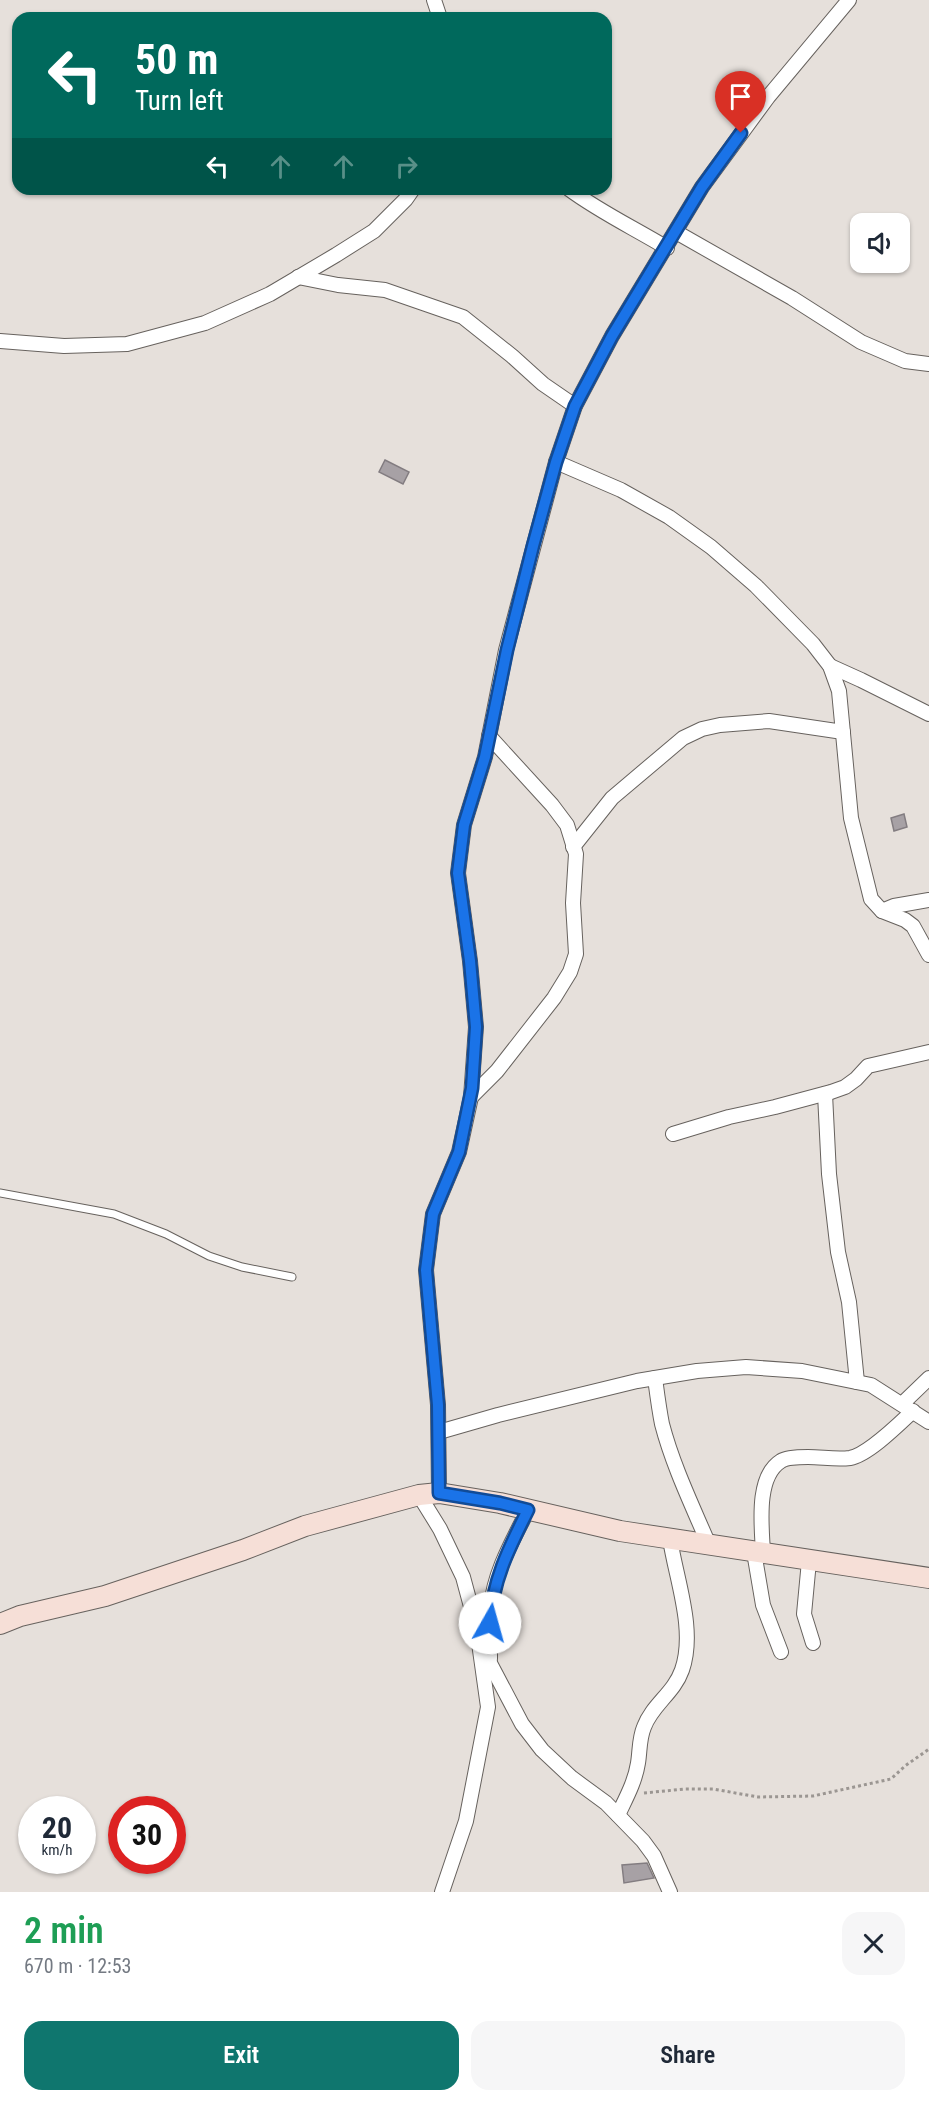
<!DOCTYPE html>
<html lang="en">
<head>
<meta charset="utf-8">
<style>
	body { margin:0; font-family:"Roboto Condensed",sans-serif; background:#f6f6f7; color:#1f2937; height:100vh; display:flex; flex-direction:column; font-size:22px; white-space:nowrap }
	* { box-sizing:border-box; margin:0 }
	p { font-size:20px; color:#747a83 }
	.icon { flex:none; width:33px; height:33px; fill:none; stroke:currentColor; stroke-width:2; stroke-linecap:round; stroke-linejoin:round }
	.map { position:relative; height:1892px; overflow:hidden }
	.panel { display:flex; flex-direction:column; background:#fff; flex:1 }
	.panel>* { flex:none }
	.banner { position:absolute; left:12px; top:12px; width:600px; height:183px; border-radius:18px; box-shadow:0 2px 4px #0004; background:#00695c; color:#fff; overflow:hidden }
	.tools { position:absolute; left:850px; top:213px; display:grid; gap:12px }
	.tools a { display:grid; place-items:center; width:60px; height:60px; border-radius:12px; background:#fff; box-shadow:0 2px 4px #0004; font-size:30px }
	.speed { position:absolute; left:18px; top:1796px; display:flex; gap:12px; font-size:30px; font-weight:700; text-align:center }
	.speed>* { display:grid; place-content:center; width:78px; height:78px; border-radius:50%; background:#fff; box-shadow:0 2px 4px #0004; line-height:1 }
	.speed small { font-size:15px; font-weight:400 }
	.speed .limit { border:9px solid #d22; background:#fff; color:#111 }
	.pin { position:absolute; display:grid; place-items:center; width:51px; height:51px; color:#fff; margin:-62px -26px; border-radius:50% 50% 50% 0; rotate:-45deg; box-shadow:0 0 6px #0007 }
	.pin .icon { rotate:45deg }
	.me { position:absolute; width:66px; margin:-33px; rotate:7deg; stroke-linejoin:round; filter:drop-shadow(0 0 4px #0008) }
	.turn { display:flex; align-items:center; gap:21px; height:126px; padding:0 24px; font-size:27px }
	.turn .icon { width:78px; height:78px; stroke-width:2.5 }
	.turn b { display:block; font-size:42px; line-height:51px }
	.lanes { display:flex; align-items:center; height:57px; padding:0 24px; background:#0003; justify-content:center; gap:30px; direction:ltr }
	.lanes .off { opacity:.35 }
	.round { display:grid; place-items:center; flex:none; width:63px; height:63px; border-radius:18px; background:#f6f6f7 }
	.headline { display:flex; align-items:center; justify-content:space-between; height:102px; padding:0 24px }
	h1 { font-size:36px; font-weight:600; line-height:45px; color:#1e9e55 }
	.primary-button { display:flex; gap:12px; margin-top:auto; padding:12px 24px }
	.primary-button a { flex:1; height:69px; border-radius:18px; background:#0f766e; color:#fff; font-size:24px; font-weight:600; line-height:69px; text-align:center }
	.primary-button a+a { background:#f6f6f7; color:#1f2937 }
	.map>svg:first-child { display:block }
	.building { fill:#a7a1a5; stroke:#837d81; stroke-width:1.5 }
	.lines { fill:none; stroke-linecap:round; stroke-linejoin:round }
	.lane-casing { stroke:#67625e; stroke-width:9 }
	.street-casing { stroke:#67625e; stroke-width:16 }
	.secondary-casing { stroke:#67625e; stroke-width:22 }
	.path { stroke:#9b9692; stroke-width:3; stroke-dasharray:3 3; stroke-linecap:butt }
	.lane { stroke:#fff; stroke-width:7 }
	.street { stroke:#fff; stroke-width:14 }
	.secondary { stroke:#f6dfd7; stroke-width:20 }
	.route-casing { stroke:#114b97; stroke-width:15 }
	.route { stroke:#1a73e8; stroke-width:10 }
</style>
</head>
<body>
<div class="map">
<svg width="929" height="1892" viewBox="0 0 929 1892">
	<rect width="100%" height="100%" fill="#e6e0db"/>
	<g class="building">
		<polygon points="385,460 409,472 403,484 379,472"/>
		<polygon points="904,814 907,827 894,831 891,818"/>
		<polygon points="647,1863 654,1878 624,1883 622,1865"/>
	</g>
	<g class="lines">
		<defs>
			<polyline id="lane" points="0,1193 114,1214 166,1234 209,1256 242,1267 292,1277"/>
			<g id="street">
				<polyline points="434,0 440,18"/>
				<path d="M569 189C600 212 634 228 667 248"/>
				<polyline points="676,232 792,298 861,342 905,361 929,364"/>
				<polyline points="298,277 338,285 385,290 463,317 512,356 543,384 575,406"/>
				<polyline points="0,341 64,346 127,344 205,323 270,294 336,255 374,231 406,199 413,189"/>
				<polyline points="556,462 621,490 669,517 711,547 756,586 813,644 830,666 839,691 851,818 871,899 882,911 905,920 913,926 929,955"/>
				<polyline points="830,666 861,680 929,714"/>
				<polyline points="573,847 612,798 683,738 702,729 720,725 769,721 843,732"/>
				<polyline points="882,911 894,906 929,900"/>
				<polyline points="825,1094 829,1174 838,1252 849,1302 857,1382"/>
				<polyline points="471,1097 497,1071 554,998 570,972 576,954 573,903 576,854 567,825 552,805 489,736"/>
				<polyline points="673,1134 729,1117 775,1107 831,1092 845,1087 856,1079 868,1066 929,1052"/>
				<path d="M655 1378C657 1393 659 1409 662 1424 673 1466 692 1505 709 1545"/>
				<polyline points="902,1404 929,1378"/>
				<polyline points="439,1432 498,1415 637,1381 697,1371 746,1367 802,1371 871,1385 929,1422"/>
				<polyline points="439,1493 438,1405 426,1270 433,1214 459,1152 471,1097 476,1027 470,961 458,873 464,825 485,757 506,650 556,462 575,406 612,336 702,187 768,97 849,0"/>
				<polyline points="419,1495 440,1529 463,1577 477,1629 488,1707 466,1821 442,1892"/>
				<polyline points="754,1552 763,1605 781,1652"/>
				<path d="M763 1553C762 1528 755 1477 781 1461 787 1457 800 1457 808 1457 822 1457 836 1460 850 1458 868 1455 899 1424 913 1411"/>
				<polyline points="809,1561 804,1614 813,1643"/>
				<polyline points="482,1648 522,1724 542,1750 572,1778 606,1803 643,1841 654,1856 670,1892"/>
				<path d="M490 1659C490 1642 489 1624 491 1607 494 1572 513 1540 528 1510"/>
				<path d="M618 1815C626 1798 635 1782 638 1763 640 1751 639 1739 644 1727 652 1705 674 1693 682 1670 696 1630 676 1579 670 1539"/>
			</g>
			<polyline id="secondary" points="0,1624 20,1616 105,1596 243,1550 305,1526 419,1495 439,1493 500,1503 620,1531 929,1578"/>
		</defs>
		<use href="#lane" class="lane-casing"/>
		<use href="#street" class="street-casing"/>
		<use href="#secondary" class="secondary-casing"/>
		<polyline class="path" points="644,1793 685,1789 713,1789 758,1797 813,1796 891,1779 905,1766 929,1749"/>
		<use href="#lane" class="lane"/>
		<use href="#street" class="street"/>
		<use href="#secondary" class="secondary"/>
	</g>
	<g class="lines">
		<defs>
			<path id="route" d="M490 1623C492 1581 510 1546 528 1510L500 1503 439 1493 438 1405 426 1270 433 1214 459 1152 472 1088 476 1027 470 961 458 873 464 825 485 757 507 650 533 546 556 462 575 406 612 336 702 187 741 133"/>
		</defs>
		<use href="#route" class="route-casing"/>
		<use href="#route" class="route"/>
	</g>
</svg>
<div class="tools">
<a><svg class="icon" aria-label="sound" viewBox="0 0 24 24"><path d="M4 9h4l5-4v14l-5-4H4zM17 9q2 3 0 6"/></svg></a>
</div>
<div class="speed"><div>20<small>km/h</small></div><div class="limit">30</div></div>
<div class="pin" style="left:741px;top:133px;background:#d93025"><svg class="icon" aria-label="arrive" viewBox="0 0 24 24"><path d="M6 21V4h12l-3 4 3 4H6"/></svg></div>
<svg class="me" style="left:490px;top:1623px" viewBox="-20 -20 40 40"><circle r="19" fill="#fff"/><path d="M0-13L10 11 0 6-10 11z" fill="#1a73e8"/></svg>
<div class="banner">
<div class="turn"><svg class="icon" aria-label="left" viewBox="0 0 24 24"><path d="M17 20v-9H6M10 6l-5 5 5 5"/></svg><div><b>50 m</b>Turn left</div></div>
<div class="lanes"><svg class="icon" aria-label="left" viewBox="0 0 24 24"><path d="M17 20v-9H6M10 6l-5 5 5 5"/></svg><svg class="icon off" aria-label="ahead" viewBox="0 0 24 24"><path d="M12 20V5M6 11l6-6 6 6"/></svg><svg class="icon off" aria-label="ahead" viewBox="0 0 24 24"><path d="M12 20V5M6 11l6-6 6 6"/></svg><svg class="icon off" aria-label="right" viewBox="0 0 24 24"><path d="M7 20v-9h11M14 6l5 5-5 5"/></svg></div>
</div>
</div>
<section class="panel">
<div class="headline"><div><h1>2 min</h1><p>670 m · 12:53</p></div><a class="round"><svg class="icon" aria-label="close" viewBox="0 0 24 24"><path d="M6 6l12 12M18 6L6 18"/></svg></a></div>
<div class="primary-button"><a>Exit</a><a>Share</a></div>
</section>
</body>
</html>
